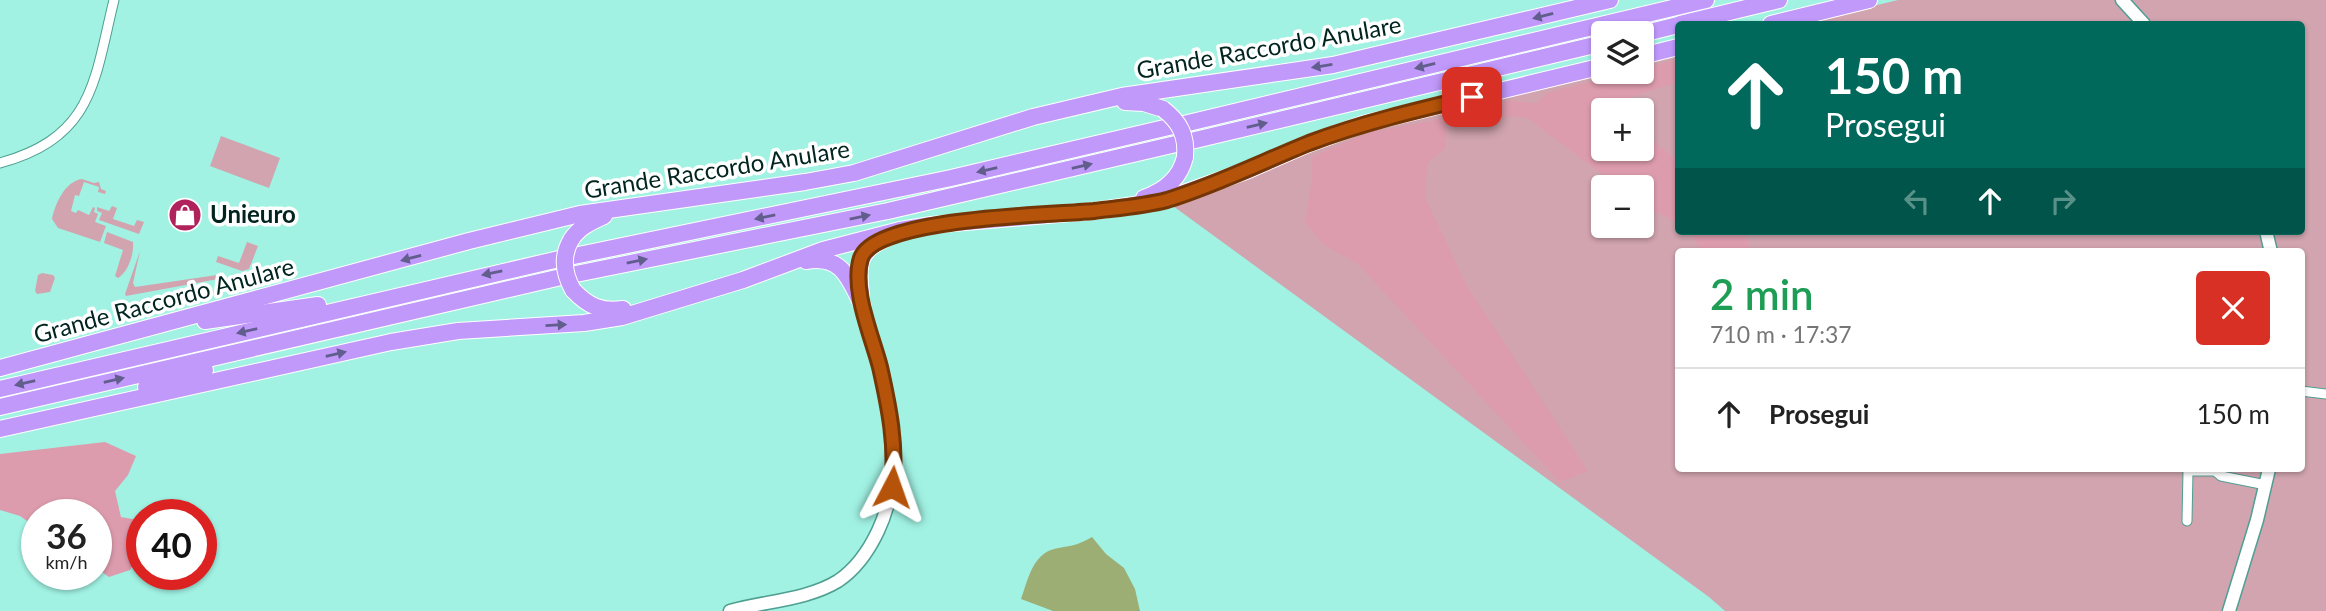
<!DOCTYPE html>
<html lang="it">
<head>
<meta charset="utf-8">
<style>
	body { margin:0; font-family:Lato,sans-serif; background:#f6f6f6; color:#222; height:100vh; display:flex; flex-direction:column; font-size:26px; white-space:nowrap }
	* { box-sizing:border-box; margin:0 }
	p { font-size:23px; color:#767676 }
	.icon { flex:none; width:38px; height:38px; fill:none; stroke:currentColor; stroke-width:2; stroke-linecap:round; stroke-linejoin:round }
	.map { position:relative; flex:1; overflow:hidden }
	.panel { position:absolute; left:1675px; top:248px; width:630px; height:224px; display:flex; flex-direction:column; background:#fff; border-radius:7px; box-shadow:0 2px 5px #0004 }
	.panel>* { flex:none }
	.guide { position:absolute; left:1675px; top:21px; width:630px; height:214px; border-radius:7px; box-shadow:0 2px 5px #0004; background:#00695c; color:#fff; overflow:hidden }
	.fabs { position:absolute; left:1591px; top:21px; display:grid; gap:14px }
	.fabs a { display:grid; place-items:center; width:63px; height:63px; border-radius:7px; background:#fff; box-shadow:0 2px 5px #0004; font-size:35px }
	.speed { position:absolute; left:21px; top:499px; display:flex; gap:14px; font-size:35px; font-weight:700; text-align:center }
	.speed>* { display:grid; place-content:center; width:91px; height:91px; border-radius:50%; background:#fff; box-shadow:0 2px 5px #0004; line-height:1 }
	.speed small { font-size:18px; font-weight:400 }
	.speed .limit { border:10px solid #d22; background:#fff; color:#111 }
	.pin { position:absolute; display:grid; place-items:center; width:60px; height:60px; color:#fff; margin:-30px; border-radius:14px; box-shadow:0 4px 10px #0006 }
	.me { position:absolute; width:77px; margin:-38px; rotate:4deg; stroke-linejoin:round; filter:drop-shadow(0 0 5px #0008) }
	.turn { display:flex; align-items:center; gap:24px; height:147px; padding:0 35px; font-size:32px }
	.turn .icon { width:91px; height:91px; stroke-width:2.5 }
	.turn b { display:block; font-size:49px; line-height:60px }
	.lanes { display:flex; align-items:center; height:66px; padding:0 35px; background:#0003; justify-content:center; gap:35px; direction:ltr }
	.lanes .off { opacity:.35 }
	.round { display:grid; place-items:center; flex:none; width:74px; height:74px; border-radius:7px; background:#f6f6f6 }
	.headline { display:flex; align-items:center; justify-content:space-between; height:119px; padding:0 35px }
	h1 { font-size:42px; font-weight:600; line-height:52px; color:#1e9e55 }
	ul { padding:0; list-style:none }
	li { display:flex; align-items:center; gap:21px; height:91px; padding:0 35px; border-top:2px solid #e0e0e0 }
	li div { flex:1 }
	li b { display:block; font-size:26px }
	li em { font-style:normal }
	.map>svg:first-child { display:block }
	.green { fill:#d1a4af; fill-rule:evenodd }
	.forest { fill:#dd9cad }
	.water { fill:#9dae75 }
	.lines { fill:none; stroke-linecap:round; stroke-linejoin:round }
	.street-casing { stroke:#4f9f92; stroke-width:11 }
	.secondary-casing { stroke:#4f9f92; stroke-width:15 }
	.highway-casing { stroke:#fff; stroke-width:18 }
	.street { stroke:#fff; stroke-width:9 }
	.secondary { stroke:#fff; stroke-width:12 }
	.highway { stroke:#c199fb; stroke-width:16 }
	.highway-bridge-casing { stroke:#fff; stroke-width:18; stroke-linecap:butt }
	.highway-bridge { stroke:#c199fb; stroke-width:16 }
	.oneway { fill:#615e8e }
	.route-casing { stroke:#753606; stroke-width:18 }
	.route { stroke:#b45309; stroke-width:12 }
	.labels { text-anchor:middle; stroke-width:7; stroke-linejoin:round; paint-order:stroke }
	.street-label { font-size:24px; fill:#012420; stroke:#fff }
	.poi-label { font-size:24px; font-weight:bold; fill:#012420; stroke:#fff; text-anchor:start }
</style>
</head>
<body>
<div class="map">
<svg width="2326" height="611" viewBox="0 0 2326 611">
	<rect width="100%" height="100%" fill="#a1f2e3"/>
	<g class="green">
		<path d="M1898 0H2326V611H1725L1709 597 1173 206 1367 130 1605 72H1642V63L1678 54V231H2301V24H1798ZM1603 110H1642V149H1603ZM1603 187H1642V226H1603ZM1678 252H2301V469H1678Z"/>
		<polygon points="221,136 280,158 269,188 210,166"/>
		<path d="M82 179 94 183 99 182 101 189 106 191 105 194 98 192 99 187 84 182 79 196 75 195 71 211 76 213 78 210 89 215 93 207 95 208 94 212 98 214 95 222 106 226 100 242 58 228 52 219C55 204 65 181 82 179Z"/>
		<polygon points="112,206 117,208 113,219 134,226 137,220 144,222 139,234 99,220 102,213 97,211 97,207 109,211"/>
		<path d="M107 232 133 242C134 255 128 272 118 278L115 276 123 250 104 243Z"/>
		<polygon points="247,242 258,246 249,269 242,271 216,262 218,256 239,263"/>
		<polygon points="140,251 133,283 135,287 217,275 218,279 126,296 125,294"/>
		<polygon points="42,273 53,275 55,278 50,292 37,294 35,291 38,275"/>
	</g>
	<g class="forest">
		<polygon points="1678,59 1678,82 1633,96 1624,102 1624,110 1603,110 1603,149 1642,149 1642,132 1678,161 1678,223 1642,204 1642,187 1619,187 1528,118 1510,116 1471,125 1473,113 1507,101 1537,103 1547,93 1629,72 1642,72 1642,69"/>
		<polygon points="1447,118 1445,149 1427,163 1425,197 1466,284 1588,471 1560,482 1358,264 1324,245 1305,222 1312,180 1312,157 1367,133"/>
		<polygon points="1689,231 1744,231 1751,252 1702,252"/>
		<path d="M105 442 136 456 128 475 115 491 121 517 138 520C149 537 140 555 130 570L109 577 96 568V514H37V528L20 516 0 510V454Z"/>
	</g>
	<path class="water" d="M1092 537 1106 554 1124 568 1135 589 1140 611H1053L1021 599C1028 580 1032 555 1054 549 1072 545 1074 547 1092 537Z"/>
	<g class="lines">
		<defs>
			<g id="street">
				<path d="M0 163C94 137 94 81 114 0"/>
				<polyline points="2301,391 2326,394"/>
				<polyline points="2187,469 2188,471 2215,471 2215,469"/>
				<polyline points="2215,471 2221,476 2266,485"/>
				<polyline points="2187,521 2188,471"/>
			</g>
			<g id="secondary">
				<polyline points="2122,0 2144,24"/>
				<polyline points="2266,231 2271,252"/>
				<path d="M730 611C765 601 807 600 838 581 856 569 869 550 878 531 912 459 883 378 863 307"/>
				<polyline points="2229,611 2257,520 2269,469"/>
			</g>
			<g id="highway">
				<polyline points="1680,24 1779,0"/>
				<polyline points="1771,24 1869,0"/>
				<polyline points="1642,34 1678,25"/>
				<polyline points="1642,56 1678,47"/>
				<polyline points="1125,102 1144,103 1163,109"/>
				<polyline points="1184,124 1706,0"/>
				<polyline points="1191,141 1603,43"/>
				<path d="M1144 198C1164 191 1180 179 1185 157"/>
				<path d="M571 240C579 227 591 222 604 216"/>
				<polyline points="569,257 951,178 1173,126"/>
				<path d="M806 261C843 255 849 279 863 307"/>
				<polyline points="571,275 888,211 1180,143"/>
				<path d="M573 290C588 306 601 312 623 309"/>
				<path d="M861 295C858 267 856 252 885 239"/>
				<polyline points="205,321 318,305"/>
				<polyline points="0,368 469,241 580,214 805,182 854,173 1033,117 1122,96 1333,65 1610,0"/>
				<polyline points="146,387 205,370"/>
				<polyline points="0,389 559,259"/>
				<polyline points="0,407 561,277"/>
				<polyline points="0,429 391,342 458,331 584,323 622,317 743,280 823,250 900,230 931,225 1094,211 1161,201 1246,171 1308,144 1363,124 1603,66"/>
			</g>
		</defs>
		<use href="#street" class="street-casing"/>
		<use href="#secondary" class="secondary-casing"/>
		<use href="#highway" class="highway-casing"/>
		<use href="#street" class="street"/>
		<use href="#secondary" class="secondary"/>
		<use href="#highway" class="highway"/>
		<defs>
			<g id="highway-bridge">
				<path d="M1163 109C1180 122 1187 136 1185 157"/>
				<path d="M571 240C561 257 564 274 573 290"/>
			</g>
		</defs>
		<use href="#highway-bridge" class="highway-bridge-casing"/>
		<use href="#highway-bridge" class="highway-bridge"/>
	</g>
	<defs><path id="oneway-solid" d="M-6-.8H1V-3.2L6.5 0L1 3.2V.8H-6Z" transform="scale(1.75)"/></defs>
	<g class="oneway">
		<use href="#oneway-solid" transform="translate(1543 16) rotate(166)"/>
		<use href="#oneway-solid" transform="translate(1322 66) rotate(171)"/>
		<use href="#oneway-solid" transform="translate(1425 66) rotate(166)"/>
		<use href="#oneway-solid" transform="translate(1257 125) rotate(-13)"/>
		<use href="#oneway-solid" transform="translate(1082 166) rotate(-13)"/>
		<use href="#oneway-solid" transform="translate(987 170) rotate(167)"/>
		<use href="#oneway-solid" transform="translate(765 217) rotate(168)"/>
		<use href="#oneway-solid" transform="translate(860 217) rotate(-11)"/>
		<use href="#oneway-solid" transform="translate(411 258) rotate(165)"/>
		<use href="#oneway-solid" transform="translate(637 261) rotate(-11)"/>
		<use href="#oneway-solid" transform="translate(492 273) rotate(168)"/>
		<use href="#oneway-solid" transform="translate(556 325) rotate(-3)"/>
		<use href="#oneway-solid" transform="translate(247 331) rotate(167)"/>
		<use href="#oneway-solid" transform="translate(336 354) rotate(-13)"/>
		<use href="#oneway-solid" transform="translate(114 380) rotate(-13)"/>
		<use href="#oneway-solid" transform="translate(25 383) rotate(167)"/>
	</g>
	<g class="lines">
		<defs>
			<path id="route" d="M892 487C897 446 889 407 880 367 872 336 851 289 861 258 876 217 1053 215 1094 211 1118 208 1144 206 1167 200 1216 185 1262 162 1309 143 1362 123 1417 110 1472 97"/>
		</defs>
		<use href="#route" class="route-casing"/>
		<use href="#route" class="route"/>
	</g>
	<defs>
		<symbol id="shop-disc" viewBox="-11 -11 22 22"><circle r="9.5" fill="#af225c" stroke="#fff"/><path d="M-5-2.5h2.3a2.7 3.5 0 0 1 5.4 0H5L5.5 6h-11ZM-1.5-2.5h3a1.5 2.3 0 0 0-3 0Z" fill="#fff"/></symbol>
	</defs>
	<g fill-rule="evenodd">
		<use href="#shop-disc" x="166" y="196" width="38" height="38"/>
	</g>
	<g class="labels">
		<g class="street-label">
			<text transform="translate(1269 48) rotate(-10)" y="8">Grande Raccordo Anulare</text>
			<text transform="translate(717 170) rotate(-9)" y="8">Grande Raccordo Anulare</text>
			<text transform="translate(164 301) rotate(-15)" y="8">Grande Raccordo Anulare</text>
		</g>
		<g class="poi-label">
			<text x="210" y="223">Unieuro</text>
		</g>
	</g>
</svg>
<div class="fabs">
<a><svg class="icon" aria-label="layers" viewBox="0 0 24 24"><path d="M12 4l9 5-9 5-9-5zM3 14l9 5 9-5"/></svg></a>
<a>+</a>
<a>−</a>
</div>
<div class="speed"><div>36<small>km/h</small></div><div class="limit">40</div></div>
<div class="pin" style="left:1472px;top:97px;background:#d93025"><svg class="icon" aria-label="arrive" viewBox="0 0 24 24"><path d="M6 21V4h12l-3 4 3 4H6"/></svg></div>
<svg class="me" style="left:892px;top:487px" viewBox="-20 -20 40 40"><path d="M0-17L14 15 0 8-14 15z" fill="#b45309" stroke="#fff" stroke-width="4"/></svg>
<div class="guide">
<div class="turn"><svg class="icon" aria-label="ahead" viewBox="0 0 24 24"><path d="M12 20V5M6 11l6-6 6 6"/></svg><div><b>150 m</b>Prosegui</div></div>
<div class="lanes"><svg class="icon off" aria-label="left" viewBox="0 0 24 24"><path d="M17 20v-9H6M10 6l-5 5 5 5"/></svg><svg class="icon" aria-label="ahead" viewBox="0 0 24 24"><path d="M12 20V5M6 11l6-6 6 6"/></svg><svg class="icon off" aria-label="right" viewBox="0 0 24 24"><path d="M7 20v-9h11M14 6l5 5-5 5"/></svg></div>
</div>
<section class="panel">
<div class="headline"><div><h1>2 min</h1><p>710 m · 17:37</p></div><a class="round" style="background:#d93025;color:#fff"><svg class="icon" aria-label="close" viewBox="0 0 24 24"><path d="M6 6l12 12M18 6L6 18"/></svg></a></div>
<ul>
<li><svg class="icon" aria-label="ahead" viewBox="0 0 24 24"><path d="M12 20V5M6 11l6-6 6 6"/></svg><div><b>Prosegui</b></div><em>150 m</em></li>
</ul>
</section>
</div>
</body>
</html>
